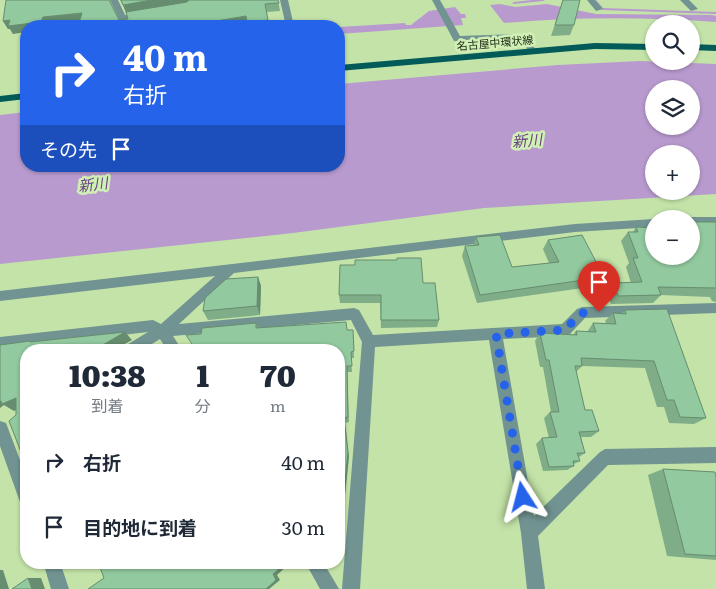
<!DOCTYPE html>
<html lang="ja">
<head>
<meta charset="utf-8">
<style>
	body { margin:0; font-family:Literata,"Noto Sans JP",serif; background:#f2f2f3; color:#1f2937; height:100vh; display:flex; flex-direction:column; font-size:19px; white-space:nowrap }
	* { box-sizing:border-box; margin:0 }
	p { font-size:16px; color:#747a83 }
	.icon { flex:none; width:28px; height:28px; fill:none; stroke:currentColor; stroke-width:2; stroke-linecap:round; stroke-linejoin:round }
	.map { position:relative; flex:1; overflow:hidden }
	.details { position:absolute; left:20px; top:344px; width:325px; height:225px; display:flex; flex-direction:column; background:#fff; border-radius:20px; box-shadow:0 1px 4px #0004 }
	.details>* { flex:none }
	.hud { position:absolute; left:20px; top:20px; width:325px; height:152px; border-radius:20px; box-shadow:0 1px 4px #0004; background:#2563eb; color:#fff; overflow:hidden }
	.tools { position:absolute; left:645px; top:15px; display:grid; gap:10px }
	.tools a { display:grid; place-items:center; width:55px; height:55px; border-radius:50%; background:#fff; box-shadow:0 1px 4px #0004; font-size:25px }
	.pin { position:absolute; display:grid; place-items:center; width:42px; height:42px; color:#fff; margin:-51px -21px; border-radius:50% 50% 50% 0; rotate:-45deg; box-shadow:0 0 5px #0007 }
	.pin .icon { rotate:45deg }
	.me { position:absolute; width:55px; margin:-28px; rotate:351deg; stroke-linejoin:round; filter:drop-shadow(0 0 4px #0008) }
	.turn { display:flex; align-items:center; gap:18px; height:105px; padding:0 20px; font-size:22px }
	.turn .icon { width:65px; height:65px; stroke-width:2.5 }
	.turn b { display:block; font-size:35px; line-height:42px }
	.then { display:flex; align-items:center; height:48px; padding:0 20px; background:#0003; gap:10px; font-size:19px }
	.eta { display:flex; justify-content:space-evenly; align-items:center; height:85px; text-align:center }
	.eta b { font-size:30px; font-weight:800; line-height:35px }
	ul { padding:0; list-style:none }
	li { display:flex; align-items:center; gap:15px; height:65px; padding:0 20px }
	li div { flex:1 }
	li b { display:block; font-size:19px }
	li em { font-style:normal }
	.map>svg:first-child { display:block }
	.water { fill:#b99acf; fill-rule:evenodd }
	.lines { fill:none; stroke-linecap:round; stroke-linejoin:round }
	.stream { fill:#b99acf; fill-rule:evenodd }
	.minor { fill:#719391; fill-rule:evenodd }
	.major { fill:#025b58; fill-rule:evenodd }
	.wall { fill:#7ead88 }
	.shaded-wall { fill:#668d6f }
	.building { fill:#92c99e; stroke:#668d6f }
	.route { stroke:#2563eb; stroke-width:9; stroke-dasharray:0 16.2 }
	.labels { text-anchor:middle; stroke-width:5; stroke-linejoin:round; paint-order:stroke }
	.far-street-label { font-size:11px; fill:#212d17; stroke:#d0f0b5 }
	.water-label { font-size:15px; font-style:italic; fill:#6b4284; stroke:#d0f0b5 }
</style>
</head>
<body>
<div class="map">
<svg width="716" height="589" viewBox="0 0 716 589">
	<rect width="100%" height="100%" fill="#c3e3a8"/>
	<g class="water">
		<path d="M500 4 515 7 547 4 596 14 712 15 716 16V22C646 17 574 17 504 23L490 5Z"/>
		<polygon points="455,7 461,14 465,14 466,18 461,18 463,25 339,34 339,27 405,23 406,25 411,25 429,11"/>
		<path d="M640 61 716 64V194L484 208 293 233 0 264V115L26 112V166H339V84L558 65ZM654 89H691V126H654ZM654 154H691V191H654Z"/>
	</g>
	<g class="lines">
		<g class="stream">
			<polygon points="532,0 545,0 543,1 514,4 512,3 514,2"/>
			<polygon points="592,0 596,0 603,8 716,12 716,14 602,10"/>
		</g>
		<g class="minor">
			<polygon points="110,0 118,0 125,15 144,12 148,14 127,19 130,26 122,26"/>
			<polygon points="280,0 288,0 294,26 286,26"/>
			<polygon points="432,0 440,0 460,36 520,34 538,51 531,53 518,39 454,41"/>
			<polygon points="587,0 595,0 603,9 596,11"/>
			<polygon points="680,0 689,0 698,9 691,11"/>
			<polygon points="691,217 716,217 716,225 691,225 691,219 687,219"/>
			<polygon points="654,219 654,227 575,232 234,273 179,324 354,308 359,310 373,335 562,324 577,309 582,307 716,303 716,313 585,318 570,334 565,336 503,339 534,516 600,452 605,449 716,447 716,463 608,465 538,536 545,589 527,589 521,533 489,340 375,347 360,589 342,589 362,342 351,320 173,336 182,350 167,350 160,339 142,350 123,350 125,346 148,332 0,349 0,337 153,320 161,324 215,276 0,301 0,291 575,224"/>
			<polygon points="0,421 6,423 26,476 26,504 20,502 0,446"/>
			<polygon points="43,562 60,562 69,589 51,589"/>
			<polygon points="305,562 323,562 339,589 320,589"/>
		</g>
		<g class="major">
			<polygon points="595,43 654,44 654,50 595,49 339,71 339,65"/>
			<polygon points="691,44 716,45 716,51 691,50"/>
			<polygon points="26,93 26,99 0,102 0,96"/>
		</g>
	</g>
	<g class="wall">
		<polygon points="120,0 278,0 280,11 266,12 269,26 247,26 247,24 233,26 78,26 80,22 47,25 47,26 26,26 13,34 10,29 8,29 3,21 128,19 127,13"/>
		<polygon points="563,0 574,25 570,35 551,36"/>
		<polygon points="716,222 716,302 712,301 710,297 661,295 653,303 611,304 606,291 613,283 631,283 626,267 629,263 621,241 628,232 633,232 636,227 654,256"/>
		<polygon points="476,237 512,267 549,263 543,249 548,240 604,277 597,286 477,303 462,256 465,246 473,246"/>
		<polygon points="258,277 261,286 260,315 208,320 203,311"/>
		<polygon points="423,283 439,320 437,327 381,328 380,303 340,303 339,295"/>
		<polygon points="625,310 706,418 694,424 669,423 664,407 657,407 645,368 582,366 576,372 585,410 599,431 591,437 581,437 585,453 579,457 580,461 574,464 574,466 567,470 543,471 536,444 542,438 549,438 544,418 550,412 551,412 543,367 540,367 535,341 540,333 573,335 576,331 587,332 593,323 606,323 605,321 613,313 622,313"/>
		<polygon points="256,323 258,328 353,330 354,358 351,358 352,372 347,372 349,422 345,423 349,456 341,534 339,534 339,350 201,334"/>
		<polygon points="663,469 716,477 716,560 667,556 648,475"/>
	</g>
	<g class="shaded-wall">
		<polygon points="152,0 188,0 189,2 126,13 123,5"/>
		<polygon points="82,13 86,21 47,25 47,26 26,26 26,32 13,34 10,29 8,29 3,21"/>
		<polygon points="246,16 247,24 233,26 190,26"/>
		<polygon points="258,277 261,286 260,315 257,306"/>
		<polygon points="125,332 132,340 114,350 94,350"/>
		<polygon points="16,398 26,405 14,411 4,405 0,408 0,399"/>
		<polygon points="348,452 349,456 341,534 340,532"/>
		<polygon points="287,562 290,563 277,575 280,580 269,589 266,589 273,574"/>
		<polygon points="0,570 3,570 9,589 0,589"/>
		<polygon points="28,578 41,578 45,589 32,589"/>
	</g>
	<g class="building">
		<polygon points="6,0 109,0 119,20 128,19 126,12 187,2 189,0 278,0 279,3 265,4 268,20 247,22 246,16 186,26 78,26 82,13 43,17 41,22 8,26 10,20 3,21"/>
		<polygon points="121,0 152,0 123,5"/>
		<polygon points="563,0 580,0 574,25 555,25"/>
		<polygon points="691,222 716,222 716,288 658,287 661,295 618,296 613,283 642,282 633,258 638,258 628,232 638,232 636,227 654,228 654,256 691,256"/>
		<polygon points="500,235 512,267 559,262 548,240 582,235 604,277 480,295 465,246 479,245 476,237"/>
		<polygon points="397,258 421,258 423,283 435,283 439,320 381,320 381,295 339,295 340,265 355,265 355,260 397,260"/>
		<polygon points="258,277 257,306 203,311 205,298 226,279"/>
		<polygon points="667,309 706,418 680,417 674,400 667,400 654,361 581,358 582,366 575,366 585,410 592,410 599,431 579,432 585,453 577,453 580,461 573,461 574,466 549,467 542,438 557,437 550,412 559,412 549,360 546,360 540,333 577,335 576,331 596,332 593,323 616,324 613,313 626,314 625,310"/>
		<polygon points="346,322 347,330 353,330 354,351 351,352 352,366 347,366 348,417 344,418 348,452 340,532 339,532 339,350 196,350 186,335 201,334 202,328 256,323 256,328"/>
		<polygon points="125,332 94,350 26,350 26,465 9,421 16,415 16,398 2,404 1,401 0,401 0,345 30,341 30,342"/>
		<polygon points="663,469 715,472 716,477 716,556 685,554"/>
		<polygon points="98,562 287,562 273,574 276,580 266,589 88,589 104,578"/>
		<polygon points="28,578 32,589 12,589"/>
	</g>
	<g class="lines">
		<polyline class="route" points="523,497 496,334 564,330 582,313 599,312"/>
	</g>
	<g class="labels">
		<g class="far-street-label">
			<text transform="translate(495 43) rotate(-5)" y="4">名古屋中環状線</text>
		</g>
		<g class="water-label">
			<text transform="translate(527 141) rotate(-5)" y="5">新川</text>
			<text transform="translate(93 185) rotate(-7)" y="5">新川</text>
		</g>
	</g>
</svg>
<div class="tools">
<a><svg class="icon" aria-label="search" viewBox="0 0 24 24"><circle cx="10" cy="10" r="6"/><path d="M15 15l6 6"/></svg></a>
<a><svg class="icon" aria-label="layers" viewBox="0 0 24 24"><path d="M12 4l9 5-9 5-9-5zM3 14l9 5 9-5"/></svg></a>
<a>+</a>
<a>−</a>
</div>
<div class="pin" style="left:599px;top:312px;background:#d93025"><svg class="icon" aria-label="arrive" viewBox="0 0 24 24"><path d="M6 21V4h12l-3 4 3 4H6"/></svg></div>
<svg class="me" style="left:523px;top:497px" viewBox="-20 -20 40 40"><path d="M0-17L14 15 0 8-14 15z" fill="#2563eb" stroke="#fff" stroke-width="4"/></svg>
<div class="hud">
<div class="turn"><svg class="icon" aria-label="right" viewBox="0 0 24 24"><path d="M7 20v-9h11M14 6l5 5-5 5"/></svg><div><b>40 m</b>右折</div></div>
<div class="then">その先<svg class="icon" aria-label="arrive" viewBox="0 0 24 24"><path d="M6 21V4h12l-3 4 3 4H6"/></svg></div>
</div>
<section class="details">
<div class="eta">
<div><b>10:38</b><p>到着</p></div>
<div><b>1</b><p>分</p></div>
<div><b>70</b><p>m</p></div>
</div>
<ul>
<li><svg class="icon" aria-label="right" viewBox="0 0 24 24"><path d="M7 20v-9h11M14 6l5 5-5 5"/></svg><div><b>右折</b></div><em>40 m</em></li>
<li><svg class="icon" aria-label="arrive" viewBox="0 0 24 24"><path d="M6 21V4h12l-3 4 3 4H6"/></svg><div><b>目的地に到着</b></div><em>30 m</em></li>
</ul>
</section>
</div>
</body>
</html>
